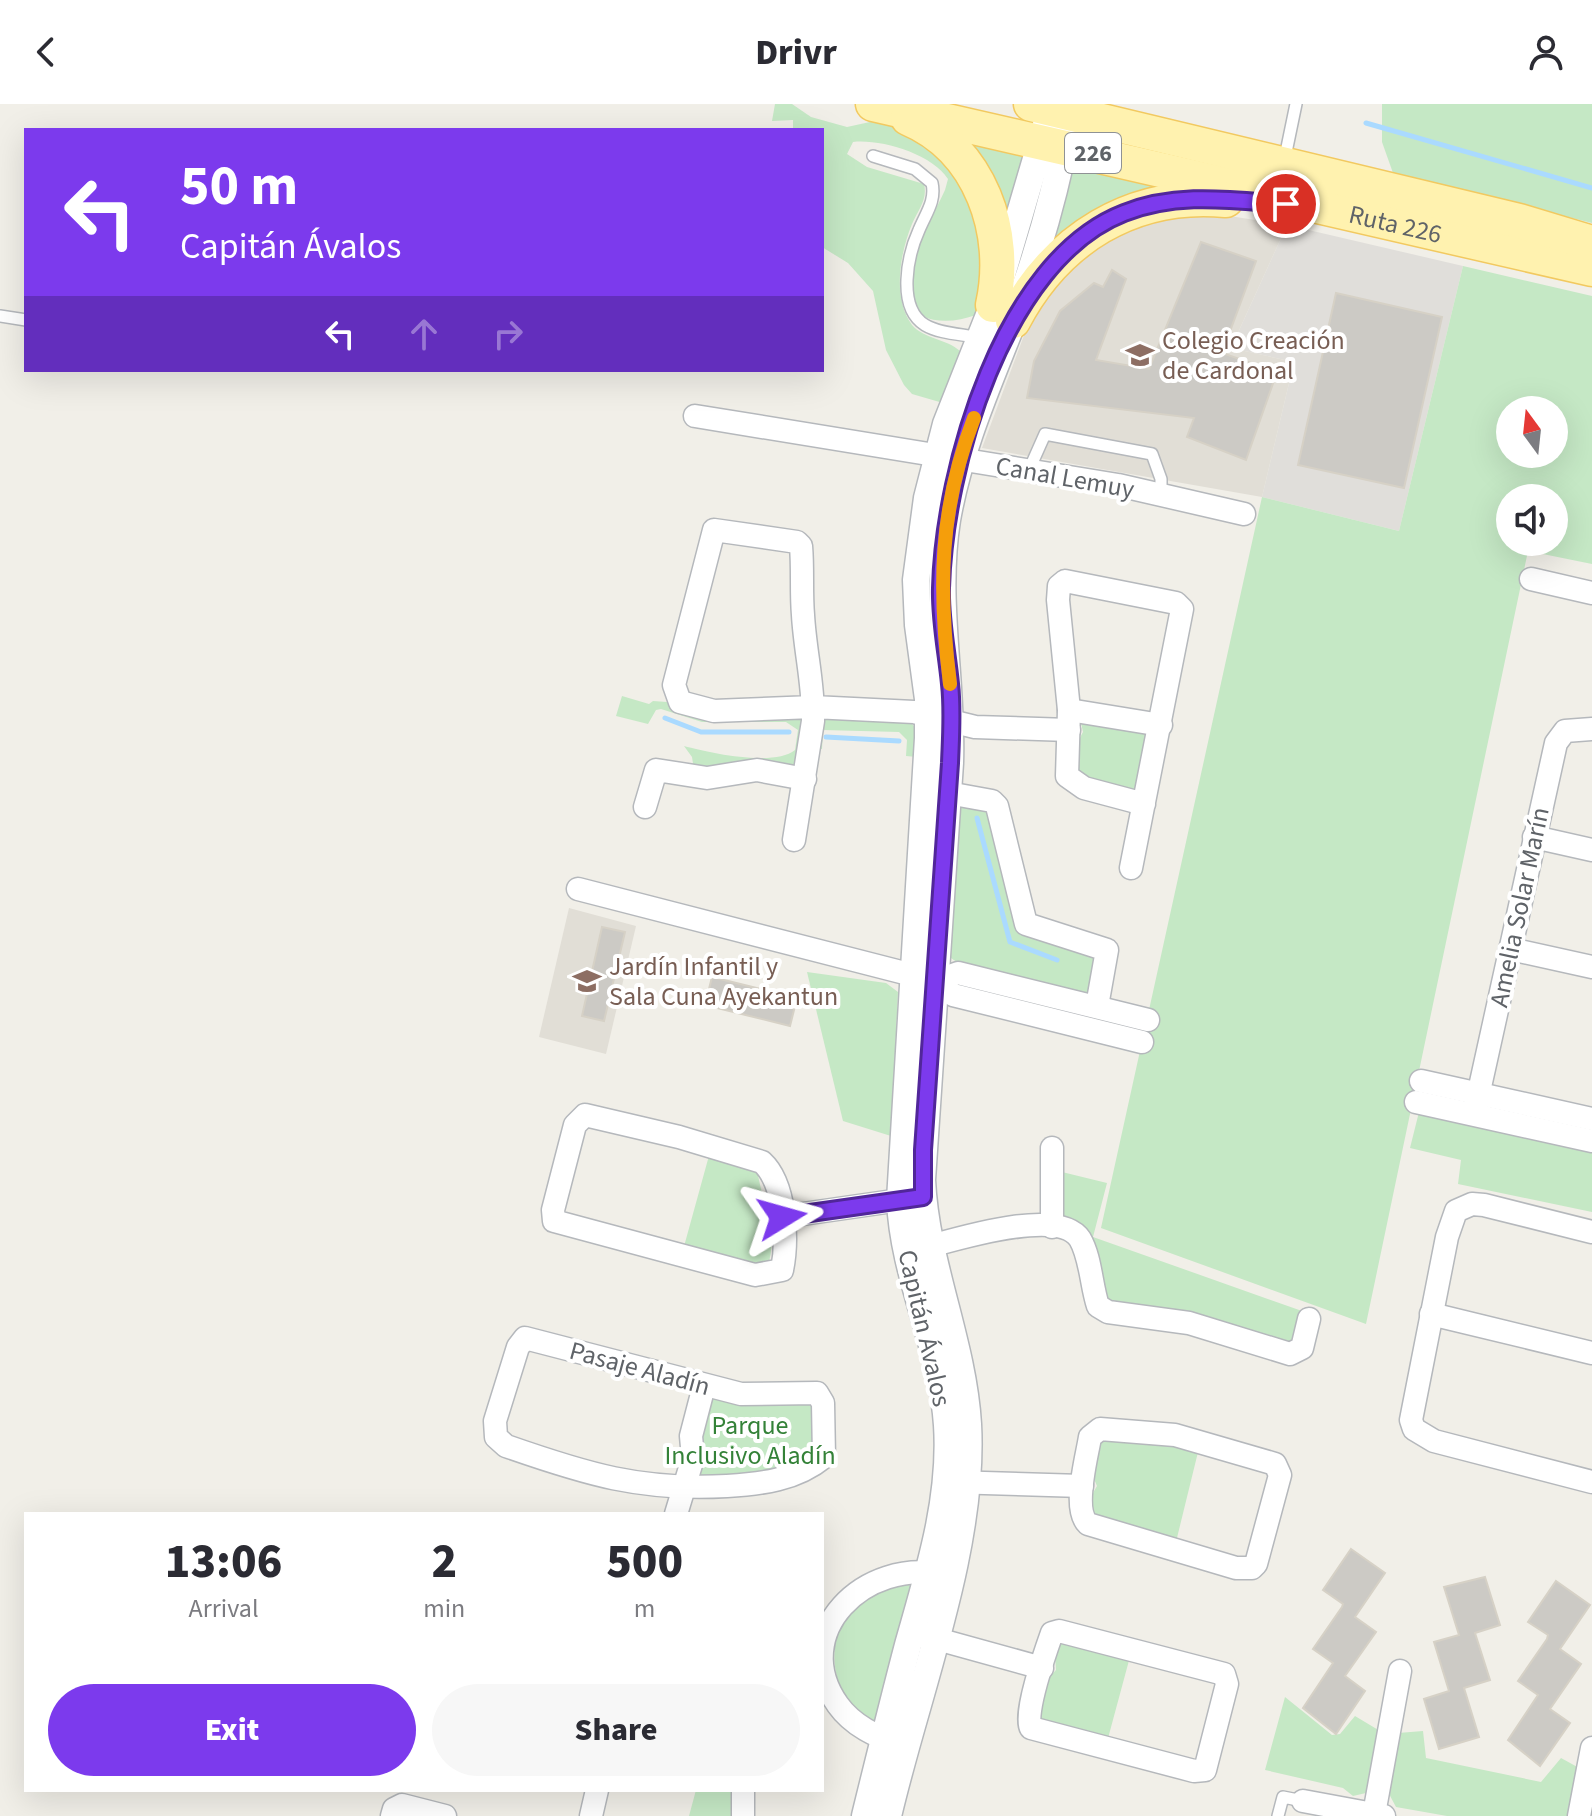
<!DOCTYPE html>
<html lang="en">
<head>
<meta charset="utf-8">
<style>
	body { margin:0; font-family:"Source Sans 3",sans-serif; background:#f7f7f7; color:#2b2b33; height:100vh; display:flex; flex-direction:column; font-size:30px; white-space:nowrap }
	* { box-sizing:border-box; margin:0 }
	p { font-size:26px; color:#7c7c81 }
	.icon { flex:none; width:44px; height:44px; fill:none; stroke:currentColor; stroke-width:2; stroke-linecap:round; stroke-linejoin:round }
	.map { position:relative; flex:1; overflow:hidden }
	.side { position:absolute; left:24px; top:1408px; width:800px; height:280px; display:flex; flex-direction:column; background:#fff; border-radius:0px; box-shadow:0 8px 32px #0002 }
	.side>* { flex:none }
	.guide { position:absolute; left:24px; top:24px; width:800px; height:244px; border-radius:0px; box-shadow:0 8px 32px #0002; background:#7c3aed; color:#fff; overflow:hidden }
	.needle { width:52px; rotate:345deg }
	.fabs { position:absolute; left:1496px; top:292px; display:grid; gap:16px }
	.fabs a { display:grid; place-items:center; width:72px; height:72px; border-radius:50%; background:#fff; box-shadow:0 8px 32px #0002; font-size:40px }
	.pin { position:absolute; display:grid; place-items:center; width:68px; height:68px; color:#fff; margin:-34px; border:4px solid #fff; border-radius:50%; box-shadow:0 2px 8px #0007 }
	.me { position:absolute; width:88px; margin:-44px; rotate:82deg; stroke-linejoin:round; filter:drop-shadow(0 0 6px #0008) }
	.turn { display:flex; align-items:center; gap:28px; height:168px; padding:0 24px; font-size:36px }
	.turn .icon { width:104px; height:104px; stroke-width:2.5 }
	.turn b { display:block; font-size:56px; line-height:68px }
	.lanes { display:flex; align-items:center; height:76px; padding:0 24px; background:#0003; justify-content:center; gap:40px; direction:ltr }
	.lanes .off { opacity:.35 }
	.eta { display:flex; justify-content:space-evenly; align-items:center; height:136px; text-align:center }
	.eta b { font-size:48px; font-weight:800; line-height:56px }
	.action { display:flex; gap:16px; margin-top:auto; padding:16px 24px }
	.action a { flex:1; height:92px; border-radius:48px; background:#7c3aed; color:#fff; font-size:32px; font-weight:800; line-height:92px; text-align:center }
	.action a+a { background:#f7f7f7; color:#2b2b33 }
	header { display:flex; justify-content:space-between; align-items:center; height:104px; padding:0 24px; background:#fff; font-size:36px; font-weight:800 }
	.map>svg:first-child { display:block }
	.industrial { fill:#e0deda }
	.education { fill:#e1ded6 }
	.green { fill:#c5e8c5; fill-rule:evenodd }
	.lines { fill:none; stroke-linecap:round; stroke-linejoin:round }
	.stream { stroke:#aadaff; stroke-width:5 }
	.building { fill:#cccac5; stroke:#d6d1c6; stroke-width:2 }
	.service-casing { stroke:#b5b8bc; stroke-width:14 }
	.minor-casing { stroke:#b5b8bc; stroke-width:25 }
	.tertiary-casing { stroke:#b5b8bc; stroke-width:29 }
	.primary-casing { stroke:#f2c960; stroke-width:37 }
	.service { stroke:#fff; stroke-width:11 }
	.minor { stroke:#fff; stroke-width:22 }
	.tertiary { stroke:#fff; stroke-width:26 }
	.primary { stroke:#fff2af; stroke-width:34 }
	.route-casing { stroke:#51269a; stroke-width:20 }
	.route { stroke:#7c3aed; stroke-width:14 }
	.slow { stroke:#f59e0b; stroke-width:14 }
	.labels { text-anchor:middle; stroke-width:8; stroke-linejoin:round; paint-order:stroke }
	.shield { fill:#fff; stroke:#8f9295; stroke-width:2 }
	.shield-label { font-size:24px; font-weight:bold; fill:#5f6368 }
	.street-label { font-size:26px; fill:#5f6368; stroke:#fff }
	.education-label { font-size:26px; fill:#785e54; stroke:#fff; text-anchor:start }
	.park-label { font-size:26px; fill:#348238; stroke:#fff }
</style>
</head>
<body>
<header><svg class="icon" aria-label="back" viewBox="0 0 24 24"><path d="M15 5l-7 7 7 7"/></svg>Drivr<svg class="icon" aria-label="person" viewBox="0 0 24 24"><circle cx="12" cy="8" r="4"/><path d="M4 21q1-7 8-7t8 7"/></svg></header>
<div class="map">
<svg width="1592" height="1712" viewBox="0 0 1592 1712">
	<rect width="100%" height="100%" fill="#f1efe8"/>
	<polygon class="industrial" points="1287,121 1463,162 1399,427 1262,393 1294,258 1231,244"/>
	<g class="education">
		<polygon points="1177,111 1236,113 1287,121 1231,244 1294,258 1262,393 982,344 1026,226 1064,169 1110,135 1144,120"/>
		<polygon points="569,804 636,822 606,950 539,933"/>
	</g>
	<g class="green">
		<path d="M775 0H792L811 13 847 23 879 16 942 42 992 138 976 211C959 217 939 220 922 212 892 174 929 122 945 86L948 75C932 50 881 35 853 38L847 50 867 63 924 80C928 95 918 106 912 120 900 149 892 194 912 221 924 235 947 235 960 247L943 299 912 290 904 281 886 246 873 187 848 159 822 143V26H793V16L772 17Z"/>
		<polygon points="1382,0 1592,0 1592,119 1393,69 1382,38"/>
		<polygon points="938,23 1025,50 1004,123"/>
		<polygon points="1073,57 1191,84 1047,149"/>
		<path d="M1463 162 1592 192V460L1528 447 1366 1220 1101 1124 1262 393 1399 427ZM1510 306H1554V350H1510ZM1510 394H1554V438H1510Z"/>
		<path d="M622 592 649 600 653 597 667 598 683 608 798 613 803 616 802 662 694 666 692 653 684 642C710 649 774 663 795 646L798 626 786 618H702L661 605 656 606 648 620 616 612Z"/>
		<polygon points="832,613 908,616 916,624 917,653 906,652 907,636 899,628 823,626 822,645 816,645 824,615"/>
		<path d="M1081 619 1149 627 1140 689 1080 677C1075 656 1072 647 1083 628Z"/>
		<polygon points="958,698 987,699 1018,813 1096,845 1089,889 958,859 951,854"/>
		<polygon points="807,868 886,879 898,888 891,1032 843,1017"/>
		<polygon points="1419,1008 1592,1047 1592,1108 1458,1080 1461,1056 1410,1044"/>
		<path d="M710 1048 757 1065C762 1101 780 1126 767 1165L683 1146Z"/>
		<polygon points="1062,1068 1107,1079 1093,1133 1302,1207 1294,1242 1129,1208 1109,1196 1060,1111"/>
		<polygon points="709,1291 813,1295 818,1346 786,1365 706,1376 695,1370 709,1360 707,1347 699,1339"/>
		<polygon points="1100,1330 1199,1344 1175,1442 1097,1416 1087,1399 1097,1382 1092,1370"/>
		<path d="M917 1475 877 1619C824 1598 820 1519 868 1490 882 1482 902 1479 917 1475Z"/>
		<polygon points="1054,1537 1131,1549 1107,1638 1037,1619 1046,1576 1056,1566"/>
		<polygon points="1285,1593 1332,1631 1340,1630 1355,1612 1380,1627 1366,1689 1353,1692 1343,1684 1265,1666"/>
		<polygon points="1423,1627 1426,1654 1541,1678 1561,1654 1581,1665 1572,1712 1447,1712 1396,1703 1388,1688 1398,1629"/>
		<polygon points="696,1686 737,1686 738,1712 689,1712"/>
	</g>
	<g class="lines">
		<g class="stream">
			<polyline points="1366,19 1592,84"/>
			<polyline points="665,614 701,628 789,628"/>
			<polyline points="826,633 899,637"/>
			<polyline points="977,714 1010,838 1057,856"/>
		</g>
	</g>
	<g class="building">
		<polygon points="1201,138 1256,157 1222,249 1277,268 1246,356 1187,333 1194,314 1027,294 1034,257 1060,207 1094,179 1103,183 1112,166 1126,175 1096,256 1149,265"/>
		<polygon points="1336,189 1442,213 1404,384 1298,361"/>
		<polygon points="602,823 625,828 604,917 582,912"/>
		<polygon points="712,873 797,894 790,922 705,901"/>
		<polygon points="1351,1445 1385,1469 1355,1513 1376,1528 1345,1572 1365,1587 1336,1630 1303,1604 1333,1559 1313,1545 1342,1503 1343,1500 1323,1486"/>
		<polygon points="1485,1473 1500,1521 1475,1529 1490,1576 1464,1584 1479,1633 1439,1645 1424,1595 1449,1587 1434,1538 1459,1531 1444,1483"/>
		<polygon points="1556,1477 1590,1501 1560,1545 1581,1560 1550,1605 1570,1619 1540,1662 1508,1636 1538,1591 1518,1577 1547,1535 1548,1531 1528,1518"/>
	</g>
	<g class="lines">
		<defs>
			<g id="service">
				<path d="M873 52 915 65 932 79C936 97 926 109 919 126 908 150 896 203 925 221 940 230 963 230 980 234"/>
				<polyline points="1284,58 1296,0"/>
				<polyline points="0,212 26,216"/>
				<polyline points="1029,366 1045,330 1152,350 1161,375 1161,390"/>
				<polyline points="1278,1712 1283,1693 1303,1697"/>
			</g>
			<g id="minor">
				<polyline points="695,312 1118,381 1244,410"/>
				<polyline points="1531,475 1592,489"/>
				<polyline points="1069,606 1161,621"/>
				<polyline points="948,689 992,697 997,702 1026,820 1107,846 1097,902"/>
				<polyline points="645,703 656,666 707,674 757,666 805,675"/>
				<polyline points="1534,733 1592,746"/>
				<path d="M794 736 813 617C814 582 805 547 803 511 801 488 803 465 801 442L797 438 714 426 674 581 680 598 714 607 813 603 914 608 975 623 1069 626"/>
				<polyline points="1131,764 1182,505 1176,499 1065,477 1059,482 1058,496 1069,606 1067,672 1084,684 1144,700"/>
				<polyline points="578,785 936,877 953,891 1142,938"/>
				<polyline points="1510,845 1592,863"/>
				<polyline points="936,877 958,869 1148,916"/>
				<polyline points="1421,977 1592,1015"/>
				<polyline points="1416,998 1592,1037"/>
				<polyline points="1474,1010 1556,639 1565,627 1592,625"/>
				<path d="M585 1011 679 1033 762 1058C786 1080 788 1136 782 1166L755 1171 554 1117 553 1106 575 1021Z"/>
				<polyline points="782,1113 914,1094"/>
				<polyline points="1052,1123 1052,1044"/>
				<polyline points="1592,1128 1484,1101 1472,1100 1456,1107 1447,1133 1411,1316 1414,1325 1434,1337 1592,1378"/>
				<path d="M916 1146C948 1138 1058 1101 1080 1135 1091 1154 1091 1181 1098 1202L1108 1208 1189 1219 1290 1250 1302 1244 1309 1215"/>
				<polyline points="1431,1210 1592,1249"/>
				<path d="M525 1234 741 1290 817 1289 823 1299 824 1353C796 1376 761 1380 727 1382 641 1387 586 1370 506 1342L496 1333 495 1317 518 1243Z"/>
				<path d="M1100 1325 1175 1331 1275 1360 1280 1371 1256 1460 1252 1464H1236L1088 1420C1072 1405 1087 1353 1090 1333Z"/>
				<polyline points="951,1378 1082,1382"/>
				<polyline points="676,1410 693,1354 691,1332 704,1282"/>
				<path d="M1059 1527 1224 1570 1227 1580 1205 1666 1194 1667 1031 1624C1023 1611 1046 1546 1052 1529Z"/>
				<polyline points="919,1530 1042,1564"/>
				<path d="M900 1641C876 1632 853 1622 838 1601 787 1529 865 1453 944 1471"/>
				<polyline points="743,1686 743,1712"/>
				<polyline points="1303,1697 1384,1712"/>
				<polyline points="1374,1710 1400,1567"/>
				<polyline points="392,1712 394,1705 402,1701 445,1712"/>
				<polyline points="591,1712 597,1686"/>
				<polyline points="1579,1712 1592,1644"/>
			</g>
			<g id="tertiary">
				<path d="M865 1712C879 1655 893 1598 908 1541 928 1470 952 1396 947 1321 942 1244 903 1173 900 1096L928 634V595L918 521 916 476 927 394 946 320 993 201 1046 21"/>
				<path d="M888 1712C916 1591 975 1444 968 1320 963 1237 926 1160 922 1076L950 659C953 577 934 498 947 416 959 347 986 286 1012 220 1034 161 1055 90 1067 27"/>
			</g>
			<g id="primary">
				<path id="s1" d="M873 0 1592 165"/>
				<polyline points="1031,0 1519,117 1592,139"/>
				<path d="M908 14C981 45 1009 129 993 201"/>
				<path d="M1013 217C1056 135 1132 87 1226 96"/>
			</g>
		</defs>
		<use href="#service" class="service-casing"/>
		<use href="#minor" class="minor-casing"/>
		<use href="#tertiary" class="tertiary-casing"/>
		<use href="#primary" class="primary-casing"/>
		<use href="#service" class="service"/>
		<use href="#minor" class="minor"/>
		<use href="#tertiary" class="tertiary"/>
		<use href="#primary" class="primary"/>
	</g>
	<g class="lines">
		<defs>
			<path id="route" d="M782 1113 923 1093V1046L950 659C951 633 953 606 950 580 947 548 940 516 941 484 944 365 1003 156 1124 109 1177 88 1230 96 1286 100"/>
		</defs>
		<use href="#route" class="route-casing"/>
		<use href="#route" class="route"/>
		<path class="slow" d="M950 580C938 485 939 405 974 314"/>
	</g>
	<defs>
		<symbol id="school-bare" viewBox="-9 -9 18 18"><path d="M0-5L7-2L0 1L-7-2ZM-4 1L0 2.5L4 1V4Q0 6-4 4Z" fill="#8d6e63" stroke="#fff" stroke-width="2.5" paint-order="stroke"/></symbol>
	</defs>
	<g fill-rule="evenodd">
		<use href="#school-bare" x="1120" y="231" width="40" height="40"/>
		<use href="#school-bare" x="567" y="857" width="40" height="40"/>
	</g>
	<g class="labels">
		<rect class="shield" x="1065" y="29" width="56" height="40" rx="6"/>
		<g class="shield-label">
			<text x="1093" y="57">226</text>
		</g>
		<g class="street-label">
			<text dy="9" stroke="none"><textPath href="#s1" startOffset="536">Ruta 226</textPath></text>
			<text transform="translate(1065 373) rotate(10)" y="9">Canal Lemuy</text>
			<text transform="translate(1519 803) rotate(-78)" y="9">Amelia Solar Marín</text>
			<text transform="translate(925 1224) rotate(77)" y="9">Capitán Ávalos</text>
			<text transform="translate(640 1264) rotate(15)" y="9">Pasaje Aladín</text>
		</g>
		<g class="education-label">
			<text x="1162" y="245">Colegio Creación<tspan x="1162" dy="30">de Cardonal</tspan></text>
			<text x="609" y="871">Jardín Infantil y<tspan x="609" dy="30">Sala Cuna Ayekantun</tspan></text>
		</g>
		<g class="park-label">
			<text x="750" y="1330">Parque<tspan x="750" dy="30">Inclusivo Aladín</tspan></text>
		</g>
	</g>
</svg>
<div class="fabs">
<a><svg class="needle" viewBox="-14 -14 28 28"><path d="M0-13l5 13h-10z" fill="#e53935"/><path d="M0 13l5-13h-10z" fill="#7c7c81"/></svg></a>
<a><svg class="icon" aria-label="sound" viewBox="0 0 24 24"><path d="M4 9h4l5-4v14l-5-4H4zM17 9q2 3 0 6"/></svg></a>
</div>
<div class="pin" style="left:1286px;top:100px;background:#d93025"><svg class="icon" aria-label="arrive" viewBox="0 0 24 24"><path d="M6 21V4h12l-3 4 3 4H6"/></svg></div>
<svg class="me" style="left:782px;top:1113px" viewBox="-20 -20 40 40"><path d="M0-17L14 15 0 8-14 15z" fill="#7c3aed" stroke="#fff" stroke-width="4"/></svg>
<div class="guide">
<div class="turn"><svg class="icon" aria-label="left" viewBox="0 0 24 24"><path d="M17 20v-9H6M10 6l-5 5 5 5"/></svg><div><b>50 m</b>Capitán Ávalos</div></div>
<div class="lanes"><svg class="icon" aria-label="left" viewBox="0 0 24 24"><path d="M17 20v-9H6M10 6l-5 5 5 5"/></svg><svg class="icon off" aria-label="ahead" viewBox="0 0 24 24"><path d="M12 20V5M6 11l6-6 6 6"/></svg><svg class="icon off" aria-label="right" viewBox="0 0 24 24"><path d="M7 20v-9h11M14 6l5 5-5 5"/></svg></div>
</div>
<section class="side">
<div class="eta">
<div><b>13:06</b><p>Arrival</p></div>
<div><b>2</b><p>min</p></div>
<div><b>500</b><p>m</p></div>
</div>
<div class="action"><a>Exit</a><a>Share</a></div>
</section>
</div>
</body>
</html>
